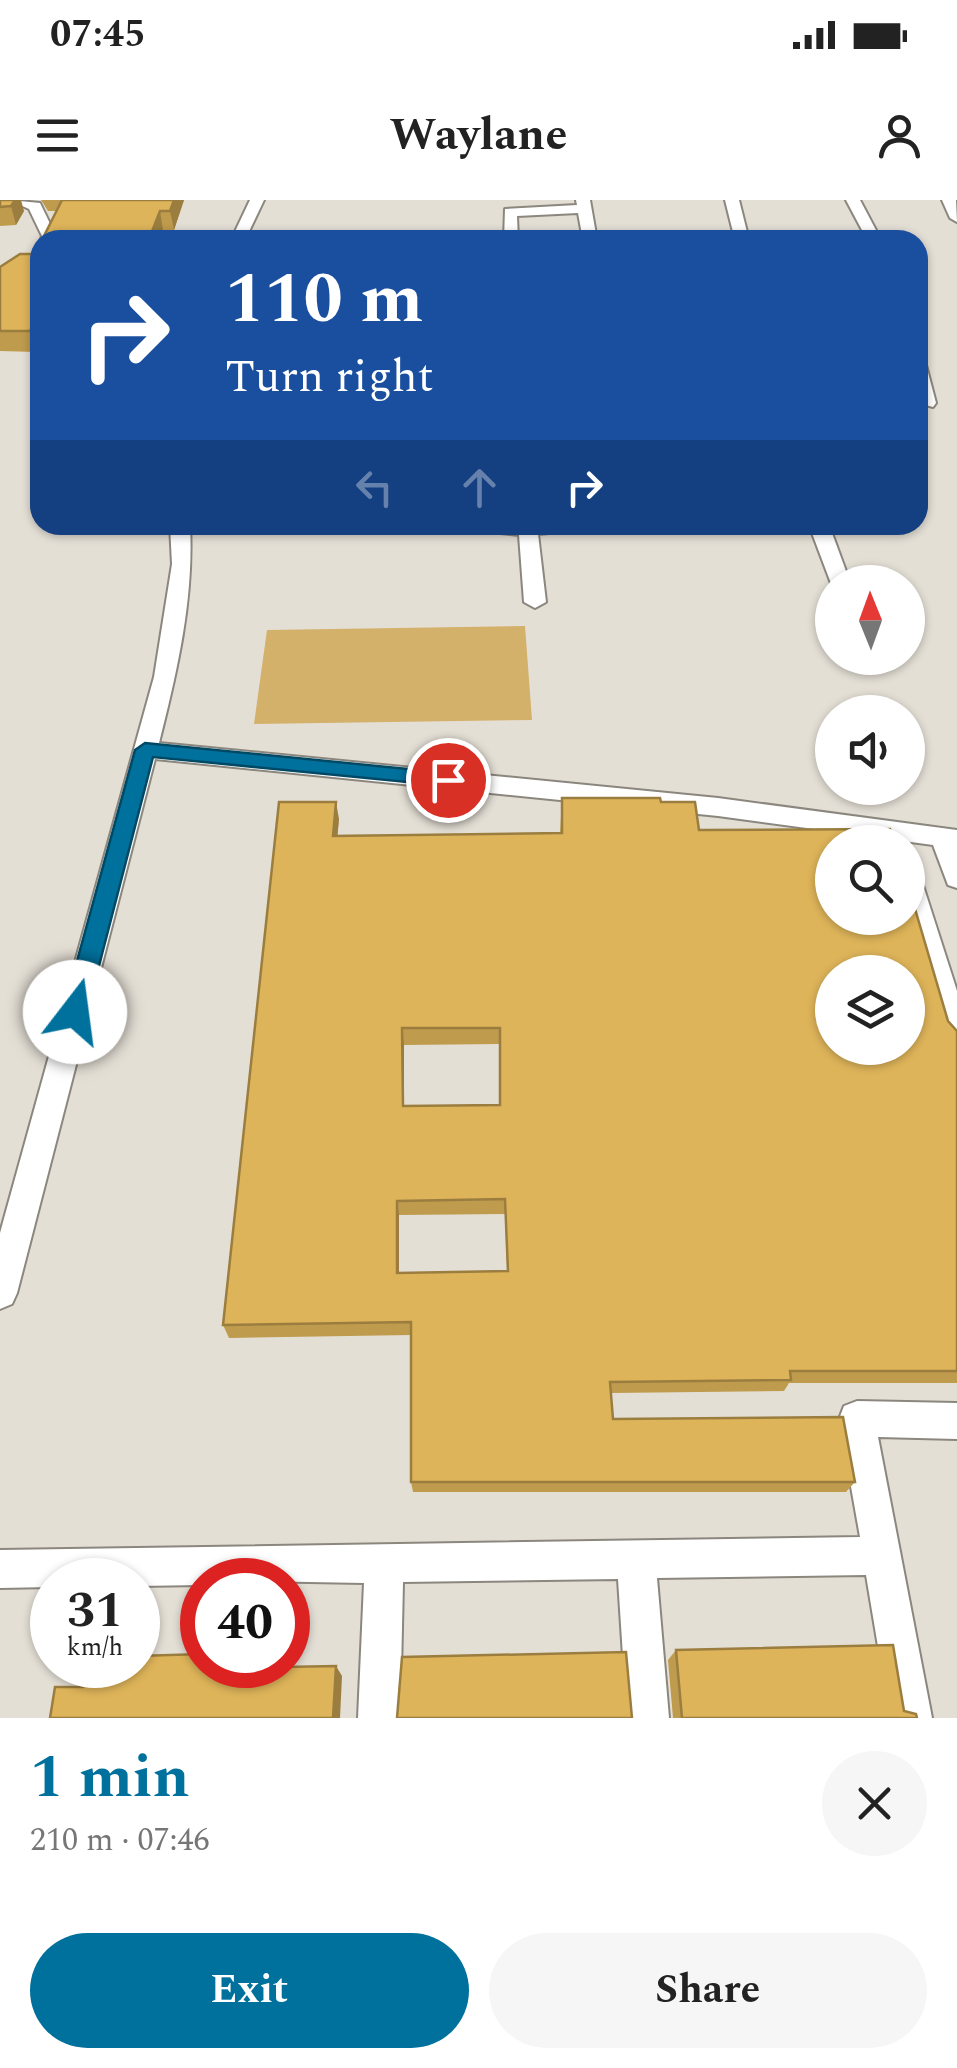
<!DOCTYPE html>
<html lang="en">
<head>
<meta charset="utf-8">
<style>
	body { margin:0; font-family:Spectral,serif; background:#f6f6f6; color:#222; height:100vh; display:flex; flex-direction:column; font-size:38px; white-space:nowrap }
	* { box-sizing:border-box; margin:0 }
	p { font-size:32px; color:#767676 }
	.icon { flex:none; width:55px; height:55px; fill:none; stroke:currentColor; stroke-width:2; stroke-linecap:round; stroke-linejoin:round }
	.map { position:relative; height:1518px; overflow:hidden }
	.drawer { display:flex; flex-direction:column; background:#fff; flex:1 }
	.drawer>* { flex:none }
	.guide { position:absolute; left:30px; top:30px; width:898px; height:305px; border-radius:30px; box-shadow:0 2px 8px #0004; background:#1a4fa0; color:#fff; overflow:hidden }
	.needle { width:65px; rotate:359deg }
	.controls { position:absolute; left:815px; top:365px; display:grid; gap:20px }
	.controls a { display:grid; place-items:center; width:110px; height:110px; border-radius:50%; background:#fff; box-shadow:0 2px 8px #0004; font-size:50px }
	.speed { position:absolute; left:30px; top:1358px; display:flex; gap:20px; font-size:50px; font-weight:700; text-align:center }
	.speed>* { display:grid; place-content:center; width:130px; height:130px; border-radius:50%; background:#fff; box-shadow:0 2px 8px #0004; line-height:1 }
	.speed small { font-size:25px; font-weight:400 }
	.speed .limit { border:15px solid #d22; background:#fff; color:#111 }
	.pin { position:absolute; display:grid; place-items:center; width:85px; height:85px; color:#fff; margin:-42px; border:5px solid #fff; border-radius:50%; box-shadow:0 2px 10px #0007 }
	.me { position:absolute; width:110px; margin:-55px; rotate:15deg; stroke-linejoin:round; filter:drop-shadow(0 0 8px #0008) }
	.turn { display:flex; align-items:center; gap:35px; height:210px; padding:0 30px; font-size:45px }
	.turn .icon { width:130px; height:130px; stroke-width:2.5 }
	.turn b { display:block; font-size:70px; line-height:85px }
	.lanes { display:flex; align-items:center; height:95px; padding:0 30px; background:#0003; justify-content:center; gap:50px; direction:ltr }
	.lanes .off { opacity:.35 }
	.round { display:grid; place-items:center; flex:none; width:105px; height:105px; border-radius:52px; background:#f6f6f6 }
	.overview { display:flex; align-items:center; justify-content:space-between; height:170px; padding:0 30px }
	h1 { font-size:60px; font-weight:700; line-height:75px; color:#00719c }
	.cta { display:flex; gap:20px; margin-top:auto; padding:20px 30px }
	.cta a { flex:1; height:115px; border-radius:60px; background:#00719c; color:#fff; font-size:40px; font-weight:700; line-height:115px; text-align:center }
	.cta a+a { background:#f6f6f6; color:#222 }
	.status { display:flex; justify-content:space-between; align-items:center; height:70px; padding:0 50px; background:#fff; direction:ltr }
	.status svg { height:28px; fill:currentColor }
	header { display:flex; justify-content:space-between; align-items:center; height:130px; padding:0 30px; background:#fff; font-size:45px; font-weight:700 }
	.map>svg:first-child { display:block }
	.green { fill:#d4b16b }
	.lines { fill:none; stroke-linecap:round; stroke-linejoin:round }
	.minor-casing { stroke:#8b877e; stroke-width:4 }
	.minor { fill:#fff; fill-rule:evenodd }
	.wall { fill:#bf9b4d; fill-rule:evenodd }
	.shaded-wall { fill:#9b7e3f }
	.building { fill:#deb45a; stroke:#9b7e3f; stroke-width:2.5; fill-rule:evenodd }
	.route { fill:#00719c; stroke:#004965; stroke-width:2.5 }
</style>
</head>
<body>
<div class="status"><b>07:45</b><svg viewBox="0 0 49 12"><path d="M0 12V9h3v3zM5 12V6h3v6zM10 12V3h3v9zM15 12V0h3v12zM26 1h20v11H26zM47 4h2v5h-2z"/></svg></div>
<header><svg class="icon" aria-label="menu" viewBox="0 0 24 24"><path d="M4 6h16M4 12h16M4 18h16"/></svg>Waylane<svg class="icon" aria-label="person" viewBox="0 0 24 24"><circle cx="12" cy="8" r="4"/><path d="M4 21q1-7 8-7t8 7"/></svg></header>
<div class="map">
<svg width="957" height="1518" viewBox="0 0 957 1518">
	<rect width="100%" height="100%" fill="#e4dfd5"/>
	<polygon class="green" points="525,426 532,520 254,524 267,430"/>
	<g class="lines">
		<defs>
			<g id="minor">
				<polygon points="9,0 40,3 56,36 53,40 40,42 42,36 29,9"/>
				<polygon points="250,0 264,0 245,40 231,40"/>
				<polygon points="576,0 590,0 597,40 583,40 578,13 517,16 518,40 504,40 505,9 577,5"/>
				<polygon points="725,0 739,0 749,40 735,40"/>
				<polygon points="846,0 860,0 878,34 876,37 844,40 863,32"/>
				<polygon points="942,0 956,0 957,22 950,18"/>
				<polygon points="918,160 926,165 936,203 933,207 918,203"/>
				<path d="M170 325H190C194 399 177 472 159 543L718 598 957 630V688L948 685 933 645 718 616 155 559 17 1093 12 1104 0 1109V1033L154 477 172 364Z"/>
				<polygon points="471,325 582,325 572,331 538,334 546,402 535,408 524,402 519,335 481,331"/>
				<polygon points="809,325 829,325 850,382 832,382 832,386"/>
				<polygon points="908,669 917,672 921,679 957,791 957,848 947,844 943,836 907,718"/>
				<polygon points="857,1201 957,1203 957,1239 878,1237 932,1518 890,1518 866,1375 657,1378 669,1518 627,1518 618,1379 403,1382 400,1518 358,1518 364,1383 202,1380 202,1385 138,1386 138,1380 52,1380 52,1387 0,1388 0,1350 860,1337 839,1219 844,1206"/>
			</g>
		</defs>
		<use href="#minor" class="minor-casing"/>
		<use href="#minor" class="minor"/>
	</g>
	<g class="wall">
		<polygon points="0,0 24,11 16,25 0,26"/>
		<polygon points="41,0 184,0 174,30 163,30 160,40 42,40 56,11 48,11"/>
		<polygon points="40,43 40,148 38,148 36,152 0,151 0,67 35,54"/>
		<path d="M562 598 661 602 948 821 957 831V1183H789L784 1191 611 1193 613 1219 855 1282 846 1292H413L411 1282V1135L229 1138 223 1125 339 619 337 635 560 634ZM500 844V905L404 906V845ZM505 1014 507 1071 399 1073V1015Z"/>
		<polygon points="676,1450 904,1511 917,1518 673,1518 668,1460"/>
	</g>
	<g class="shaded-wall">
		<polygon points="15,0 21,0 24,11 16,25 11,6"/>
		<polygon points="174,0 184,0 174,30 170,11"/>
		<polygon points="160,11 163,30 160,40 149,40"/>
		<polygon points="32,127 38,148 36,152 30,131"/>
		<polygon points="336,602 339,619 336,653 333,636"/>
		<polygon points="402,828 404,845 404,922 403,906"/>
		<polygon points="397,1001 399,1015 399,1086 397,1073"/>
		<polygon points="336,1466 342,1476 340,1518 333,1518"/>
	</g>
	<g class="building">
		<polygon points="0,0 15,0 11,6 0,7"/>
		<polygon points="62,0 174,0 170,11 160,11 149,39 42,40"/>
		<polygon points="40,43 40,127 32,127 30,131 0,131 0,67 20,54 35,54"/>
		<path d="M562 598H660L661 602H695L699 630 890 629 895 642H832V718H908V685L948 821 957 831V1171H790L791 1180 610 1182 613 1219 843 1217 855 1282H411V1122L223 1125 279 602H336L333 636 562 633ZM832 772H908V848H832ZM402 828H500V905L403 906ZM505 999 508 1071 397 1073V1001Z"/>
		<polygon points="893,1445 904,1511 916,1514 917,1518 682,1518 676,1450"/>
		<polygon points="626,1452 632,1518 397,1518 402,1457"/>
		<polygon points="202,1454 202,1465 218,1465 218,1468 336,1466 333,1518 50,1518 55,1487 83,1487 86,1470 119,1469 119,1465 138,1465 138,1456"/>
	</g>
	<polygon class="route" points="145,543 448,573 458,580 448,586 153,557 87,812 83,819 66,819 63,812 135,550"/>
</svg>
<div class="controls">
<a><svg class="needle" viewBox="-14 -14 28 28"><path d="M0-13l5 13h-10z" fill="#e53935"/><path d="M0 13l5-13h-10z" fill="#767676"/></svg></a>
<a><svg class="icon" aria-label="sound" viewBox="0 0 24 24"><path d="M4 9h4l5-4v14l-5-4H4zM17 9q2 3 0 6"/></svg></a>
<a><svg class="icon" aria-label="search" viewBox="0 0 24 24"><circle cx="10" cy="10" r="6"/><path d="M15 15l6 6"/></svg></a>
<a><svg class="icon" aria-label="layers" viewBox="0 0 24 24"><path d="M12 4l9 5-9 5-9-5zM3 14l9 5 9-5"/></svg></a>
</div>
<div class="speed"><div>31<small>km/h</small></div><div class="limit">40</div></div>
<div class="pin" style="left:448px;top:580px;background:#d93025"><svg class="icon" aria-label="arrive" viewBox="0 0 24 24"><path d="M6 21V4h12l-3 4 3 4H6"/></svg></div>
<svg class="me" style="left:75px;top:812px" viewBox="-20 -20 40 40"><circle r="19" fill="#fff"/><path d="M0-13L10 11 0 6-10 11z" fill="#00719c"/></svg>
<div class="guide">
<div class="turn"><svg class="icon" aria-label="right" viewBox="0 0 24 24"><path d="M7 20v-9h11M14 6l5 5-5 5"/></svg><div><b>110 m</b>Turn right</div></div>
<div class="lanes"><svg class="icon off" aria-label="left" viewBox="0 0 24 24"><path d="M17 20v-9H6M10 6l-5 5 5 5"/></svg><svg class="icon off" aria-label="ahead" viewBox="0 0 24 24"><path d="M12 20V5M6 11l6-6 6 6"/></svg><svg class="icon" aria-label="right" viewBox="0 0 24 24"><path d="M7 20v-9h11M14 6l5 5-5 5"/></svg></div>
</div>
</div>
<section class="drawer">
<div class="overview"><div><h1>1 min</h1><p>210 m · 07:46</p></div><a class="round"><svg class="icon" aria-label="close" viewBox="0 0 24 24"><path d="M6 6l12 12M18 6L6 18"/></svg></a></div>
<div class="cta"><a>Exit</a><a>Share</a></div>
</section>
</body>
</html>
